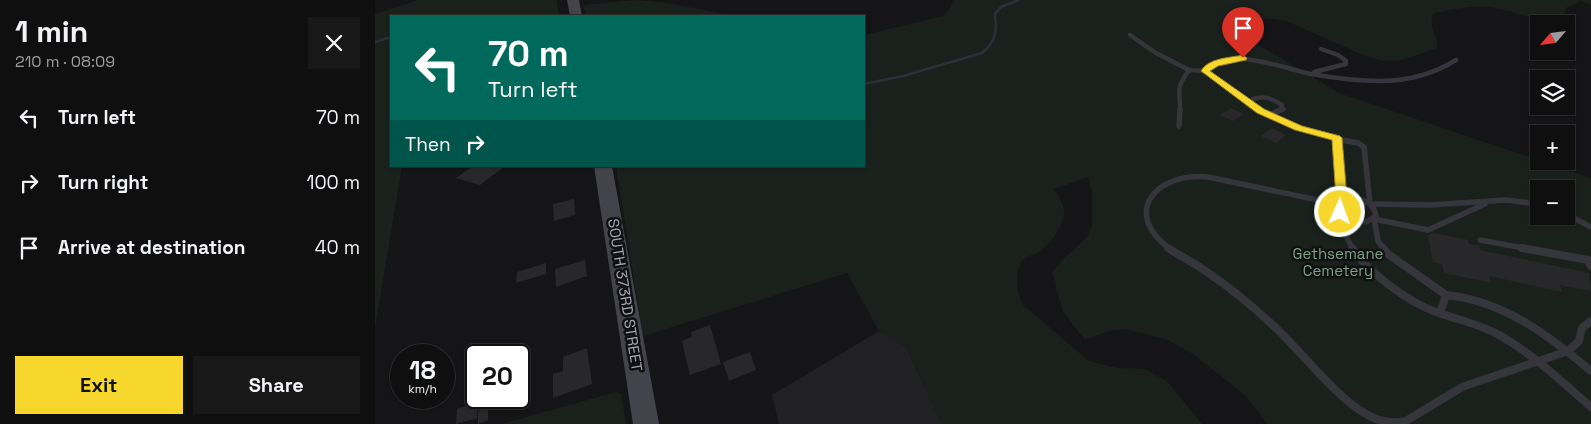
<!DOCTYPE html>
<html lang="en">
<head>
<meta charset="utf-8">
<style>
	body { margin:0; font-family:"Space Grotesk",sans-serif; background:#191819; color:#f1f3f6; height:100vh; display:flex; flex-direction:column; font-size:19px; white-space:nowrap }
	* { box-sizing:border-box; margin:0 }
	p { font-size:16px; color:#9c9c9f }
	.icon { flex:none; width:28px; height:28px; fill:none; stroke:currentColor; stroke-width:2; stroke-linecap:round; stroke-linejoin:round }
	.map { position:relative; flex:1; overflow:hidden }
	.panel { display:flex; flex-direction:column; background:#100f10; width:375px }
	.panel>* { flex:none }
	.guide { position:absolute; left:15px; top:15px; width:475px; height:152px; border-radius:0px; box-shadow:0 1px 4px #0004,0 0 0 1px #302f30; background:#00695c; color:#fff; overflow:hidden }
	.needle { width:32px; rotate:242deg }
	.tools { position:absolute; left:1155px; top:15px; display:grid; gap:10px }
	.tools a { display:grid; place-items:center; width:45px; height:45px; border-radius:0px; background:#100f10; box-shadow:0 1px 4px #0004,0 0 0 1px #302f30; font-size:25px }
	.speed { position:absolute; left:15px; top:344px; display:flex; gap:10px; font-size:25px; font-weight:700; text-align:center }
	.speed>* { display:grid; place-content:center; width:65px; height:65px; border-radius:50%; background:#100f10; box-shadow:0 1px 4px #0004,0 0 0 1px #302f30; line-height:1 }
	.speed small { font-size:12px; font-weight:400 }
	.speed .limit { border:2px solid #111; border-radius:8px; background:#fff; color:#111 }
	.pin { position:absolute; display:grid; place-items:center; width:42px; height:42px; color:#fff; margin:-51px -21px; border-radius:50% 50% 50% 0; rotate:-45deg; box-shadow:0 0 5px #0007 }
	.pin .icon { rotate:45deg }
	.me { position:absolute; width:55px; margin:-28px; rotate:2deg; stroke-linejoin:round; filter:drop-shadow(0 0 4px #0008) }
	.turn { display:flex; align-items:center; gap:18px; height:105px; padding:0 15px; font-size:22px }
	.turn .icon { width:65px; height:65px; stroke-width:2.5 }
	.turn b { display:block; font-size:35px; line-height:42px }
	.then { display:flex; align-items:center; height:48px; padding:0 15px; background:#0003; gap:10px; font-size:19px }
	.round { display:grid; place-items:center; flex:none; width:52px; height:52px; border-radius:0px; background:#191819 }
	.head { display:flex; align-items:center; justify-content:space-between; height:85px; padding:0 15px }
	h1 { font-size:30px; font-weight:600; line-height:38px }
	.primary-button { display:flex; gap:10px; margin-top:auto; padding:10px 15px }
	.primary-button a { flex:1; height:58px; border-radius:0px; background:#f7d72c; color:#111; font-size:20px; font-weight:600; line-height:58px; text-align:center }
	.primary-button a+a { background:#191819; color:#f1f3f6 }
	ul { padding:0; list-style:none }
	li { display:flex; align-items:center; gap:15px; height:65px; padding:0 15px }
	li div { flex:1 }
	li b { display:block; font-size:19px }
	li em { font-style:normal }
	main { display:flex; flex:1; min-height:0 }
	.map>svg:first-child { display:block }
	.built { fill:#212023 }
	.green { fill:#1a211d; fill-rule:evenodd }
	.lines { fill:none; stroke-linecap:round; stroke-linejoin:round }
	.stream { stroke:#2a303a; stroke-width:2.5 }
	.building { fill:#28272a }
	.lane-far2 { stroke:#35353b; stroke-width:4.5 }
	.lane-far1 { stroke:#35353b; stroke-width:5.5 }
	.lane { stroke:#35353b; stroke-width:8 }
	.secondary { fill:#43444b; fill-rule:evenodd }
	.route { fill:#f7d72c; stroke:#a18c1d }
	.labels { text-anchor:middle; stroke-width:5; stroke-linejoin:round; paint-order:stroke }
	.park-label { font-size:15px; fill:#7ca285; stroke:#100f11 }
	.street-label { font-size:15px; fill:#a6a8b7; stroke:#100f11 }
</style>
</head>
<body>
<main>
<section class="panel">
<div class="head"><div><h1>1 min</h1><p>210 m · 08:09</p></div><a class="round"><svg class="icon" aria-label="close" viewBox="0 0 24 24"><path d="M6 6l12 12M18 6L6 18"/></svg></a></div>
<ul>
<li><svg class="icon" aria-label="left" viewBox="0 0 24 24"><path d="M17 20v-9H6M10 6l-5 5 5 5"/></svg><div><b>Turn left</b></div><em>70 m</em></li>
<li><svg class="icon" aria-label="right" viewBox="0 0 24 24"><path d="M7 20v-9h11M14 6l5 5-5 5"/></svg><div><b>Turn right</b></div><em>100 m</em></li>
<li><svg class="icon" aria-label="arrive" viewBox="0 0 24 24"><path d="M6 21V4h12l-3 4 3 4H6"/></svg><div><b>Arrive at destination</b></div><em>40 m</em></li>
</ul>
<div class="primary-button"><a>Exit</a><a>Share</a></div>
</section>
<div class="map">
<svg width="1216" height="424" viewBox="0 0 1216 424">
	<rect width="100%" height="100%" fill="#151416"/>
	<polygon class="built" points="504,331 531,347 567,424 404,424 397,395"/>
	<g class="green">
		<polygon points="43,0 182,0 184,16 16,16 16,166 27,166 0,329 0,14"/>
		<polygon points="261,0 293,3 359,16 211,16 208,5"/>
		<path d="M578 0H1216V5L1206 1 1191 8 1189 19C1162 25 1139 9 1112 7 1095 5 1075 11 1058 13 1053 32 1063 32 1062 48L1028 60 1009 61 988 55 909 20C887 17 877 18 859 30L964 93 1216 178V424H892L871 396 818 354 791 339 751 329 734 331 710 340 688 312 677 273 685 262 713 236 717 226V194L713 177 679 189C683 196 688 202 689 210 690 225 676 244 664 252 658 255 648 257 645 264 640 276 642 294 648 305L714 361 742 368 769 369 792 381 827 424H567L531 347 504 331 472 273 268 336 241 166H489V35L568 16 575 9ZM1164 189H1191V216H1164Z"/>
		<polygon points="241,392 246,394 251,424 127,424"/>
	</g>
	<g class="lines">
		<g class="stream">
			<polyline points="0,42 16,37"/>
			<path d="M489 84 528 76 607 53C621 42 622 31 620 14L626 7 644 0"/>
		</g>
	</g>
	<g class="building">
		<polygon points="856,108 869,114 858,121 845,115"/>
		<polygon points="897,128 911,135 901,143 886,136"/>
		<polygon points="98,166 130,166 105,185 81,178"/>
		<polygon points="199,199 200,215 179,221 178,204"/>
		<polygon points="1058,233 1093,240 1094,244 1104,246 1105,250 1214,273 1216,291 1185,285 1187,292 1114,276 1116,283 1069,273 1067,264 1058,262 1053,235"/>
		<polygon points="210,260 212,276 181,287 180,269"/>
		<polygon points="171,263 171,274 141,283 142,272"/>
		<polygon points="335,325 346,364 315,375 307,341 317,337 316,332"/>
		<polygon points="212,348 217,384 178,398 178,374 188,371 188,357"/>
		<polygon points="375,352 381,370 354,381 348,362"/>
		<polygon points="103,402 102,418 81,424 82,409"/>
		<polygon points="113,407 113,420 103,424 103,411"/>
	</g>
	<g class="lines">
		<g class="lane-far2">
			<polyline points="755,35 781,53 814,70"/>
			<polyline points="939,72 971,64 971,61 963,55 946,49"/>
			<path d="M877 105 830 71C850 44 910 69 936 74 959 78 982 81 1005 81 1033 81 1057 75 1081 60"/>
			<path d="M805 110C805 88 800 90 814 70L830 71"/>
			<path d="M883 110 876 103 878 99C888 95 899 99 907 105L906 110"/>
		</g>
		<g class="lane-far1">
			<polyline points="881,109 896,114 908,109"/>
			<polyline points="889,113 924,128 962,139 966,198"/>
			<polyline points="804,126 805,109"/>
			<polyline points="962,139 983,143 989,147 995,204 1054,205 1131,200 1164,204"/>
			<path d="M971 197C984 198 999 201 1001 216L991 222C978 222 967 216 962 204L966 198Z"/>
			<polyline points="1191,214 1216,227"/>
			<polyline points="970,215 972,238 978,249"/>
			<polyline points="1105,240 1154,249"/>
			<path d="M795 249C745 212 782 172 833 177L962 204"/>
			<polyline points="1009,249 1003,241 999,219 1053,230 1110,204"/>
		</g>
		<g class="lane">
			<path d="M793 248C805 256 818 262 829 270 856 288 880 308 903 330 929 355 961 397 991 414 1004 422 1017 424 1031 421L1087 387 1193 351 1204 341 1207 328 1216 321"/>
			<path d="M977 248C994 273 1033 302 1061 312 1083 320 1106 324 1126 336 1159 355 1187 382 1216 407"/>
			<polyline points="1008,248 1013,254 1071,295 1065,313"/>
			<polyline points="1147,248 1213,260 1216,266"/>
			<path d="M1071 295C1129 301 1173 335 1216 371"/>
		</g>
		<g class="secondary">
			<polygon points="192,0 204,0 207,16 195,16"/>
			<polygon points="219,166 237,166 284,424 258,424"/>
		</g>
	</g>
	<path class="route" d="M868 55 872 58 871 60 843 66 835 71 889 109 927 126 965 136 967 138 972 198 968 204 971 212 969 214H961L956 204 961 198 957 140 920 130 882 113 826 71C833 58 854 58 868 55Z"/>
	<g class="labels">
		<g class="park-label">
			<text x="963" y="259">Gethsemane<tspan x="963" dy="17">Cemetery</tspan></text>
		</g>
		<g class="street-label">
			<text transform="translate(250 295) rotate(81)" y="5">SOUTH 373RD STREET</text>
		</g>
	</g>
</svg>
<div class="tools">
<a><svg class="needle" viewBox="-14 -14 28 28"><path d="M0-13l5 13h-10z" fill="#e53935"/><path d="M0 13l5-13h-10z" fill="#9c9c9f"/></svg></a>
<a><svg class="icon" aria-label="layers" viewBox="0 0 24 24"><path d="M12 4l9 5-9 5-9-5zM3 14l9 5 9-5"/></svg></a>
<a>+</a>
<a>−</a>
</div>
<div class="speed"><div>18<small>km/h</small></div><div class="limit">20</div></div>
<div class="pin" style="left:868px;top:58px;background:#d93025"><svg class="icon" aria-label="arrive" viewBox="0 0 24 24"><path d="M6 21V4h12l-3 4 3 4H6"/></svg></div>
<svg class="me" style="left:965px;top:212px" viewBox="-20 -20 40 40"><circle r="17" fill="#f7d72c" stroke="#fff" stroke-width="3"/><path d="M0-11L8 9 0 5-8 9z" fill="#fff"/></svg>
<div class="guide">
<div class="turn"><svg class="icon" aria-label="left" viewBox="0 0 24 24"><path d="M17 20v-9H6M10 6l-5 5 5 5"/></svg><div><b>70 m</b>Turn left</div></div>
<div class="then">Then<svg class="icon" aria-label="right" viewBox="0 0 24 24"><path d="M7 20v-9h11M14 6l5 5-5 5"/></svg></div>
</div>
</div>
</main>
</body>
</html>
